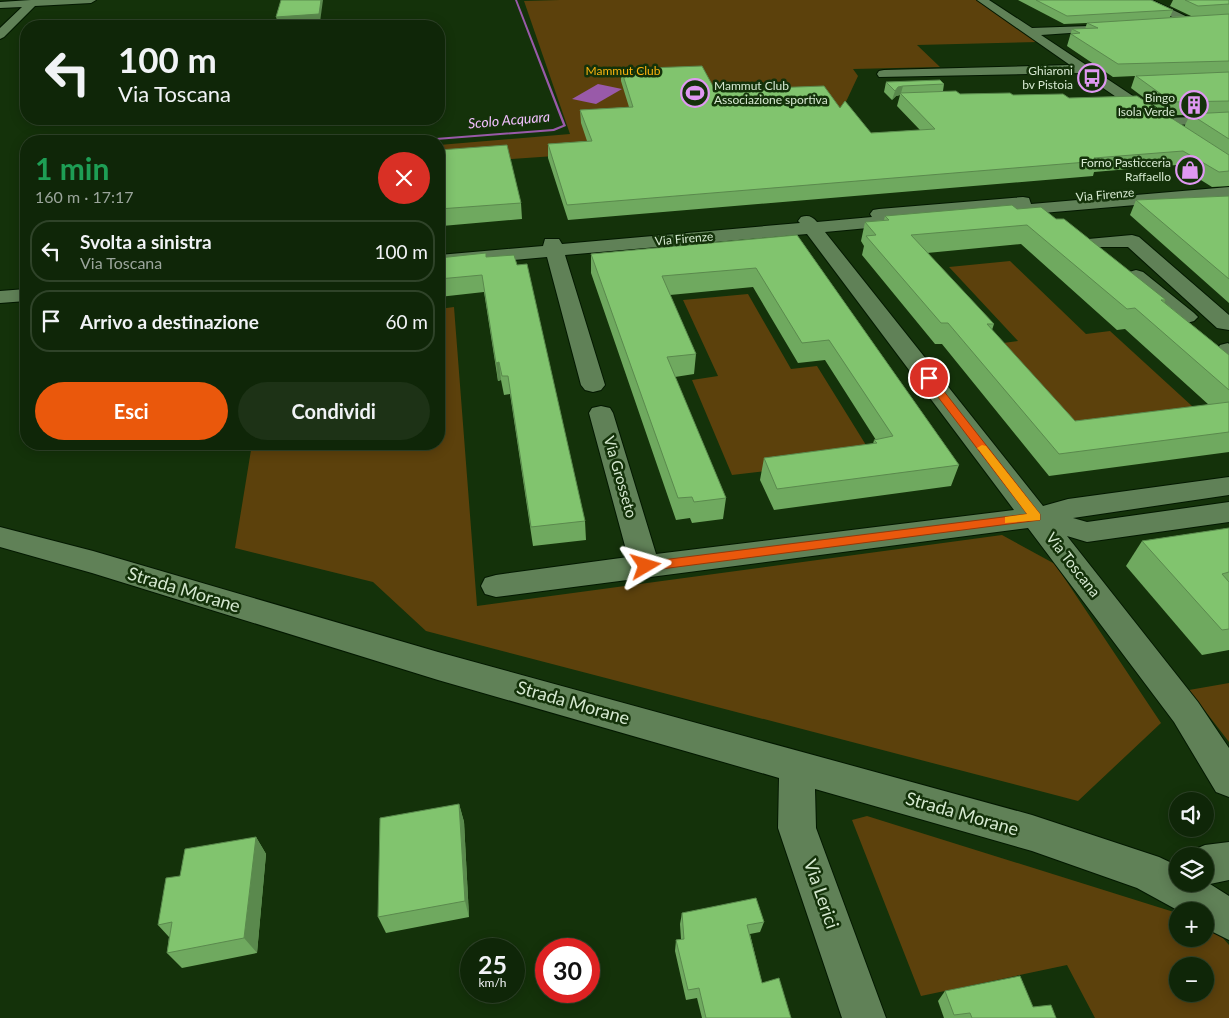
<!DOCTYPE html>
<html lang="it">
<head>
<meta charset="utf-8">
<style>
	body { margin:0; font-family:Lato,sans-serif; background:#1d3216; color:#f1f3f6; height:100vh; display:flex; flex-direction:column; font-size:19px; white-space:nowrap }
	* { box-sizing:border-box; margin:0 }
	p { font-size:16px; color:#9ba59c }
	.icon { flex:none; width:28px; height:28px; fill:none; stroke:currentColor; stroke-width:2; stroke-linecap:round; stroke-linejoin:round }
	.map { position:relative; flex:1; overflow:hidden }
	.side { position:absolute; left:20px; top:135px; width:425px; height:315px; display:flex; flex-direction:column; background:#0f2608; border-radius:20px; box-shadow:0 2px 12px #0003,0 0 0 1px #2f4329 }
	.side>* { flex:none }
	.top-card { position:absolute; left:20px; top:20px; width:425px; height:105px; border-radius:20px; box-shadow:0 2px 12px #0003,0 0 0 1px #2f4329; background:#0f2608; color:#f1f3f6; overflow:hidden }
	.fabs { position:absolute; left:1169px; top:792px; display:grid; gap:10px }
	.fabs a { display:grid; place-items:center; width:45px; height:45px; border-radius:50%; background:#0f2608; box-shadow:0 2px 12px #0003,0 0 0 1px #2f4329; font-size:25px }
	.speed { position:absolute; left:460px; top:938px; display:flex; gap:10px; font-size:25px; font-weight:700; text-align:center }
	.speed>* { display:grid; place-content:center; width:65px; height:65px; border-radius:50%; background:#0f2608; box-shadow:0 2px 12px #0003,0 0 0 1px #2f4329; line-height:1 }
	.speed small { font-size:12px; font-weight:400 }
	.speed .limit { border:8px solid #d22; background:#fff; color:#111 }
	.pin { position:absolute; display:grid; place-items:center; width:42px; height:42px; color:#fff; margin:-21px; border:2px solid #fff; border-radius:50%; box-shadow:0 1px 5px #0007 }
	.me { position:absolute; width:55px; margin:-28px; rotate:83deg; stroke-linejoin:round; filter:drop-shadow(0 0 4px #0008) }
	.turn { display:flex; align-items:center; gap:18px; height:105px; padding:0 15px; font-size:22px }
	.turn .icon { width:65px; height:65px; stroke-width:2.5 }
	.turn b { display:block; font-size:35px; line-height:42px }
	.round { display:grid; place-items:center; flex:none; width:52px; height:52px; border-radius:26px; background:#1d3216 }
	.head { display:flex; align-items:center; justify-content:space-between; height:85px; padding:0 15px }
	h1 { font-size:30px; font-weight:700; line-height:38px; color:#1e9e55 }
	.cta { display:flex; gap:10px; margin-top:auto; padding:10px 15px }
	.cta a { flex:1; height:58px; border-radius:30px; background:#ea580c; color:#fff; font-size:20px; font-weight:700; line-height:58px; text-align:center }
	.cta a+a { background:#1d3216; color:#f1f3f6 }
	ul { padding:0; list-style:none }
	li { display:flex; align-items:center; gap:15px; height:62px; margin:0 10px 8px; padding:0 5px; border:2px solid #2f4329; border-radius:20px }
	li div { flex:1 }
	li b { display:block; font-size:19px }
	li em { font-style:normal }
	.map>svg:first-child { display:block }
	.green { fill:#5c410c; fill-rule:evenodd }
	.water { fill:#995aa9 }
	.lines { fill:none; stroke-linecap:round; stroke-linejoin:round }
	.stream { fill:#995aa9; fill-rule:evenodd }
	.minor-casing { stroke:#031800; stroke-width:2 }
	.minor { fill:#608157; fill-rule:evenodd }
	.wall { fill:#6fa95f; fill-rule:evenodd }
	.shaded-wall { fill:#5a894d }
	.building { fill:#81c46e; stroke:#5a894d }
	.route { fill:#ea580c; stroke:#983908 }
	.slow { fill:#f59e0b }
	.labels { text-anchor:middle; stroke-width:5; stroke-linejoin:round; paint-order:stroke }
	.far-park-label { font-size:12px; fill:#fab20f; stroke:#14320a }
	.far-poi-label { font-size:12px; fill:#d6e9d1; stroke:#14320a; text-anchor:end }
	.far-street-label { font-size:12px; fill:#d6e9d1; stroke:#14320a }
	.far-water-label { font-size:14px; font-style:italic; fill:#f2c0ff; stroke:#14320a }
	.street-label { font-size:15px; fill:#d6e9d1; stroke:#14320a }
	.near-street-label { font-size:18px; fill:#d6e9d1; stroke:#14320a }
</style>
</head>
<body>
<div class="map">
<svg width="1229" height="1018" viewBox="0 0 1229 1018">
	<rect width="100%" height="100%" fill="#14320a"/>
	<g class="green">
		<polygon points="560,0 977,0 1038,42 917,45 940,67 853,69 858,76 844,106 866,133 1000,128 743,143 439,164 439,145 570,134 524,1"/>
		<polygon points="1010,261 1086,334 1110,331 1204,417 1077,433 996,344 1018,341 949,267"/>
		<polygon points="748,294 791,369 817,366 874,458 732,475 692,380 718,376 683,300"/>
		<polygon points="454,307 477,606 1002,535 1055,564 1161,723 1078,801 426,631 373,582 235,548 252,444 439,444 439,309"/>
		<polygon points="1229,683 1229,742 1189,690"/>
		<path d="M867 816 1177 913 1178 939H1205V928L1223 938 1229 945V1018H1095L1067 965 921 996 852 820ZM1178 966H1205V994H1178Z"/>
	</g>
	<polygon class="water" points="598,84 622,89 596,104 572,99"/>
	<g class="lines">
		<polygon class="stream" points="515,0 517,0 566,126 554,131 423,141 408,141 410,140 553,129 563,125"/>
		<defs>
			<g id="minor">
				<polygon points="31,0 96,0 91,3 35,6 4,37 0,39 0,28 22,7 0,8 0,2"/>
				<polygon points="977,0 989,0 1032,28 1117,25 1119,27 1113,30 1041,35 1160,114 1162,118 1229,116 1229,124 1157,125 1155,121 1150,120 1081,73 879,77 877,74 879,71 884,70 1070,65"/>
				<polygon points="1140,0 1152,0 1200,23 1198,25 1190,25 1141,3"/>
				<path d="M1229 187V197L1006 216 1000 215 998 209 907 217 909 220 906 224 900 225 825 232 1043 506 1068 499 1229 477V495L1073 518 1087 522 1229 502V522L1087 542 1067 536 1198 702 1229 748V797L1216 792 1174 722 1028 528 496 597 485 594 481 586 485 578 496 575 628 557 589 413 592 408 601 406 610 408 613 413 656 554 1014 510 807 234 565 255 605 385 601 390 593 392 585 390 581 385 547 257 439 267V255L543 246 545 239H559L562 244 800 223 798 221 801 217C808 215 812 216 817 222L872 217 870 214 873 210 879 209 1023 197 1029 198 1031 204Z"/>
				<polygon points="1132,235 1139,237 1229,315 1229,330 1217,328 1128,247 1088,247 1086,243 1088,239"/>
				<polygon points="1136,270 1143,272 1194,313 1198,317 1194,321 1187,323 1180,321 1129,280 1126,276 1129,272"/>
				<polygon points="26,289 26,301 0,303 0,291"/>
				<polygon points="1228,343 1229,344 1229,358 1221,356 1217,350 1220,345"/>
				<polygon points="0,527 93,551 438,652 1032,815 1159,857 1178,866 1178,884 1205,884 1205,856 1189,856 1191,851 1205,845 1229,842 1229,880 1210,884 1229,896 1229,940 1205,928 1205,911 1179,911 1137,888 1032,851 815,789 816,828 886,1018 842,1018 778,828 779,778 438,680 92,573 0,547"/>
			</g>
		</defs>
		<use href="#minor" class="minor-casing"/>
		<use href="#minor" class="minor"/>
	</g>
	<g class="wall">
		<polygon points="1018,0 1135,0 1173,10 1170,17 1191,16 1170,6 1173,0 1229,0 1229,186 1212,187 1177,165 1094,172 1093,176 568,220 548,158 548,144 587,141 581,123 580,110 629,107 621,81 621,69 715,90 840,108 871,133 920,130 897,106 900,95 896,96 892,100 884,92 886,82 944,84 943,91 960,94 1013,95 1069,98 1184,127 1190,115 1167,115 1131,88 1135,76 1113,77 1067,46 1072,29 1085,29 1087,23 1064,24"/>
		<polygon points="1229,196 1229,303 1130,215 1136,200"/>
		<polygon points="521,203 522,219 442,226 439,205"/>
		<path d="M1017 209 1056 219 1166 300 1164 302 1229 355V452L1049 476 942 344H935L862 255 864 246 861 241 865 222 884 220 885 216ZM1021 244 1117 330 1125 329 1209 405 1075 421 992 330 994 324 927 253Z"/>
		<polygon points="797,235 959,465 951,486 774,510 760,480 764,458 873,444 874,440 876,440 825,360 798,363 753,287 670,295 696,354 694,374 675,377 726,498 723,519 692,523 690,518 676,520 591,273 591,254"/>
		<polygon points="486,257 585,521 586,540 533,546 510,394 504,395 501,380 498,381 484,292 439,297 439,258"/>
		<polygon points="1229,528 1229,650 1202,655 1126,566 1142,541"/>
		<polygon points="459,804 464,822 469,917 386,933 378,917"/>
		<polygon points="256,837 266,854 257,953 182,968 167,953 169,937 158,925 180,876"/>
		<polygon points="682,913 764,922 760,932 750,934 762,983 791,1018 702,1018 697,998 686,1000 675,951 676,940 681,939 680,924"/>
		<polygon points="945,991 1033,1007 1056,1018 944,1018 938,1001"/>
	</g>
	<g class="shaded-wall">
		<polygon points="321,0 323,0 320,22 278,24 276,17"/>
		<polygon points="903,86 901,93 900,93 900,95 896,96 892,100 895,91 898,87"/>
		<polygon points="499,362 501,380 498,381 496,363"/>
		<polygon points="459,804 464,822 469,917 465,901"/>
		<polygon points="256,837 266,854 257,953 244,938"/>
	</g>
	<g class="building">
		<polygon points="281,0 321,0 319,14 276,17"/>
		<polygon points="1036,0 1151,0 1173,10 1067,16"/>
		<polygon points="1185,0 1229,0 1229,4 1198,6"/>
		<polygon points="1229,14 1229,61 1118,64 1071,34 1080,33 1072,29 1098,28 1087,23"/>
		<polygon points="702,66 715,90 824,86 840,108 845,101 871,133 935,129 900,93 956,91 960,94 1010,93 1013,95 1063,94 1069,98 1137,96 1229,155 1229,171 1219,172 1183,151 1094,158 1099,161 567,205 548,144 592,141 580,110 633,107 621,69"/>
		<polygon points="1229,72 1229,101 1172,102 1136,76"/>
		<polygon points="940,80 944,84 903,86 898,87 895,91 886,82"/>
		<polygon points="1229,112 1229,139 1190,114"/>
		<polygon points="507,145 521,203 439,209 439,150"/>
		<polygon points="1229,196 1229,279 1136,200"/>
		<polygon points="1012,205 1017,209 1041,207 1056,219 1064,219 1166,300 1161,300 1229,355 1229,390 1135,308 1127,309 1027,225 911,235 994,324 987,324 1075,421 1229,402 1229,432 1059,454 948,323 941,323 866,236 876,235 865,222 889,220 885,216"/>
		<polygon points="797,235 959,465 777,489 764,458 877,443 874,440 893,436 829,340 802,343 756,268 662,276 696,354 667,357 726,498 694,502 692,497 678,498 591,254"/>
		<polygon points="486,253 486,257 514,255 517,265 527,264 585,521 531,527 508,376 502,376 499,362 496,363 482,275 439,279 439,258"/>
		<polygon points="1229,528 1229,572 1222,574 1229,582 1229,629 1222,630 1142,541"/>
		<polygon points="459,804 465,901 378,917 380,818"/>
		<polygon points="256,837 244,938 167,953 172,922 158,925 166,878 180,876 185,849"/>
		<polygon points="756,898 764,922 747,925 762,983 779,978 791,1018 706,1018 699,988 688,990 676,940 684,939 682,913"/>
		<polygon points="1020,976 1033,1007 1051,1005 1056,1018 972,1018 970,1013 954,1015 945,991"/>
	</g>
	<polygon class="route" points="925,376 932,376 1040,514 1040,520 646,571 641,570 639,566 646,562 1027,514 925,380"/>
	<polygon class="slow" points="982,445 986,446 1040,514 1040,520 1005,523 1005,517 1027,514 979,450 977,448"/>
	<defs>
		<symbol id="bus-ring" viewBox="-11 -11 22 22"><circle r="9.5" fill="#14320a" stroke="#df98f1" stroke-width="1.5"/><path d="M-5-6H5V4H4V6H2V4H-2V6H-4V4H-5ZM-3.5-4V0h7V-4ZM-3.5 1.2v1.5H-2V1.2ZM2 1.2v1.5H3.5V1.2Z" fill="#df98f1"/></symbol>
		<symbol id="stadium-ring" viewBox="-11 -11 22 22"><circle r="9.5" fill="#14320a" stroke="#df98f1" stroke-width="1.5"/><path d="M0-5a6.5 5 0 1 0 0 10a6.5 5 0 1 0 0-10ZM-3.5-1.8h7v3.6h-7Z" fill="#df98f1"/></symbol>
		<symbol id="building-ring" viewBox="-11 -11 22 22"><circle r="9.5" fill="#14320a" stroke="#df98f1" stroke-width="1.5"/><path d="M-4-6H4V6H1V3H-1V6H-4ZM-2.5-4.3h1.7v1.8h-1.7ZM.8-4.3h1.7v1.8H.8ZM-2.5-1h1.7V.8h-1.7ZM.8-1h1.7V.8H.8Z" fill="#df98f1"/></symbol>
		<symbol id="shop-ring" viewBox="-11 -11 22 22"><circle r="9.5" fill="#14320a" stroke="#df98f1" stroke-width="1.5"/><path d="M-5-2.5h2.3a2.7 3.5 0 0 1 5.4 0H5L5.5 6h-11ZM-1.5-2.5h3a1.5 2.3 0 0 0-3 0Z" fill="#df98f1"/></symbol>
	</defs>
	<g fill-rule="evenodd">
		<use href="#bus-ring" x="1076" y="62" width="32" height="32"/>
		<use href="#stadium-ring" x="679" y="77" width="32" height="32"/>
		<use href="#building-ring" x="1178" y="89" width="32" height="32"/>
		<use href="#shop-ring" x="1174" y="154" width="32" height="32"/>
	</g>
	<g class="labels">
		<g class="far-park-label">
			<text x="623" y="75">Mammut Club</text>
		</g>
		<g class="far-poi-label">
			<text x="1073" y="75">Ghiaroni<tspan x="1073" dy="14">bv Pistoia</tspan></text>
			<text x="714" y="90" text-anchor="start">Mammut Club<tspan x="714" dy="14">Associazione sportiva</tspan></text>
			<text x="1175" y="102">Bingo<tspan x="1175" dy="14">Isola Verde</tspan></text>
			<text x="1171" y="167">Forno Pasticceria<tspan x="1171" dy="14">Raffaello</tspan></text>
		</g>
		<g class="far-street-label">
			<text transform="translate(1105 195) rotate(-5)" y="4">Via Firenze</text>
			<text transform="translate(684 239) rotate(-5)" y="4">Via Firenze</text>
		</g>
		<g class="far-water-label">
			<text transform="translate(509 120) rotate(-5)" y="5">Scolo Acquara</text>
		</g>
		<g class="street-label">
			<text transform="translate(620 477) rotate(74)" y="5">Via Grosseto</text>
			<text transform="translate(1073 565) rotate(52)" y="5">Via Toscana</text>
		</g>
		<g class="near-street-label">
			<text transform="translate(184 590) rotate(17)" y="6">Strada Morane</text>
			<text transform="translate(573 703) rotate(16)" y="6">Strada Morane</text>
			<text transform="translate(962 814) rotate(16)" y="6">Strada Morane</text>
			<text transform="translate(821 894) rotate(71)" y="6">Via Lerici</text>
		</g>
	</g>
</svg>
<div class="fabs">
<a><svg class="icon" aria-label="sound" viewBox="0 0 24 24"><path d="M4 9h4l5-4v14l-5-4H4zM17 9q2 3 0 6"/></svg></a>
<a><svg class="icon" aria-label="layers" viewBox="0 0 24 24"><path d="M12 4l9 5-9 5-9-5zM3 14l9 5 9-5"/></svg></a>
<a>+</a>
<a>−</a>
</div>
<div class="speed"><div>25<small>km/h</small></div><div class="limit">30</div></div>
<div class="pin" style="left:929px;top:378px;background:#d93025"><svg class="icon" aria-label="arrive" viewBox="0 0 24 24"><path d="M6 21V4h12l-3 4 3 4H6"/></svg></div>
<svg class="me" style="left:646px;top:566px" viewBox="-20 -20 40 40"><path d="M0-17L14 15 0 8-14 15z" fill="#ea580c" stroke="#fff" stroke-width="4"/></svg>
<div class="top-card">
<div class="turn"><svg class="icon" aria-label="left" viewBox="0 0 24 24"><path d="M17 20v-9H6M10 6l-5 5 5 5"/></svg><div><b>100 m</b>Via Toscana</div></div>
</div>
<section class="side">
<div class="head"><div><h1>1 min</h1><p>160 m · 17:17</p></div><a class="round" style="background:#d93025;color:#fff"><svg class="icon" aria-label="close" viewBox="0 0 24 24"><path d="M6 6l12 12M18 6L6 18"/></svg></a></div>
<ul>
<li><svg class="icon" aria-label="left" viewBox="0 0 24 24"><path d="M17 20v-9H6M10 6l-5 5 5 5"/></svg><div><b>Svolta a sinistra</b><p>Via Toscana</p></div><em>100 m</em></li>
<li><svg class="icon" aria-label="arrive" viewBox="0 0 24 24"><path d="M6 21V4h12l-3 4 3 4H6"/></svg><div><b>Arrivo a destinazione</b></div><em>60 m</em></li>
</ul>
<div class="cta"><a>Esci</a><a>Condividi</a></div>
</section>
</div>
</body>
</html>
